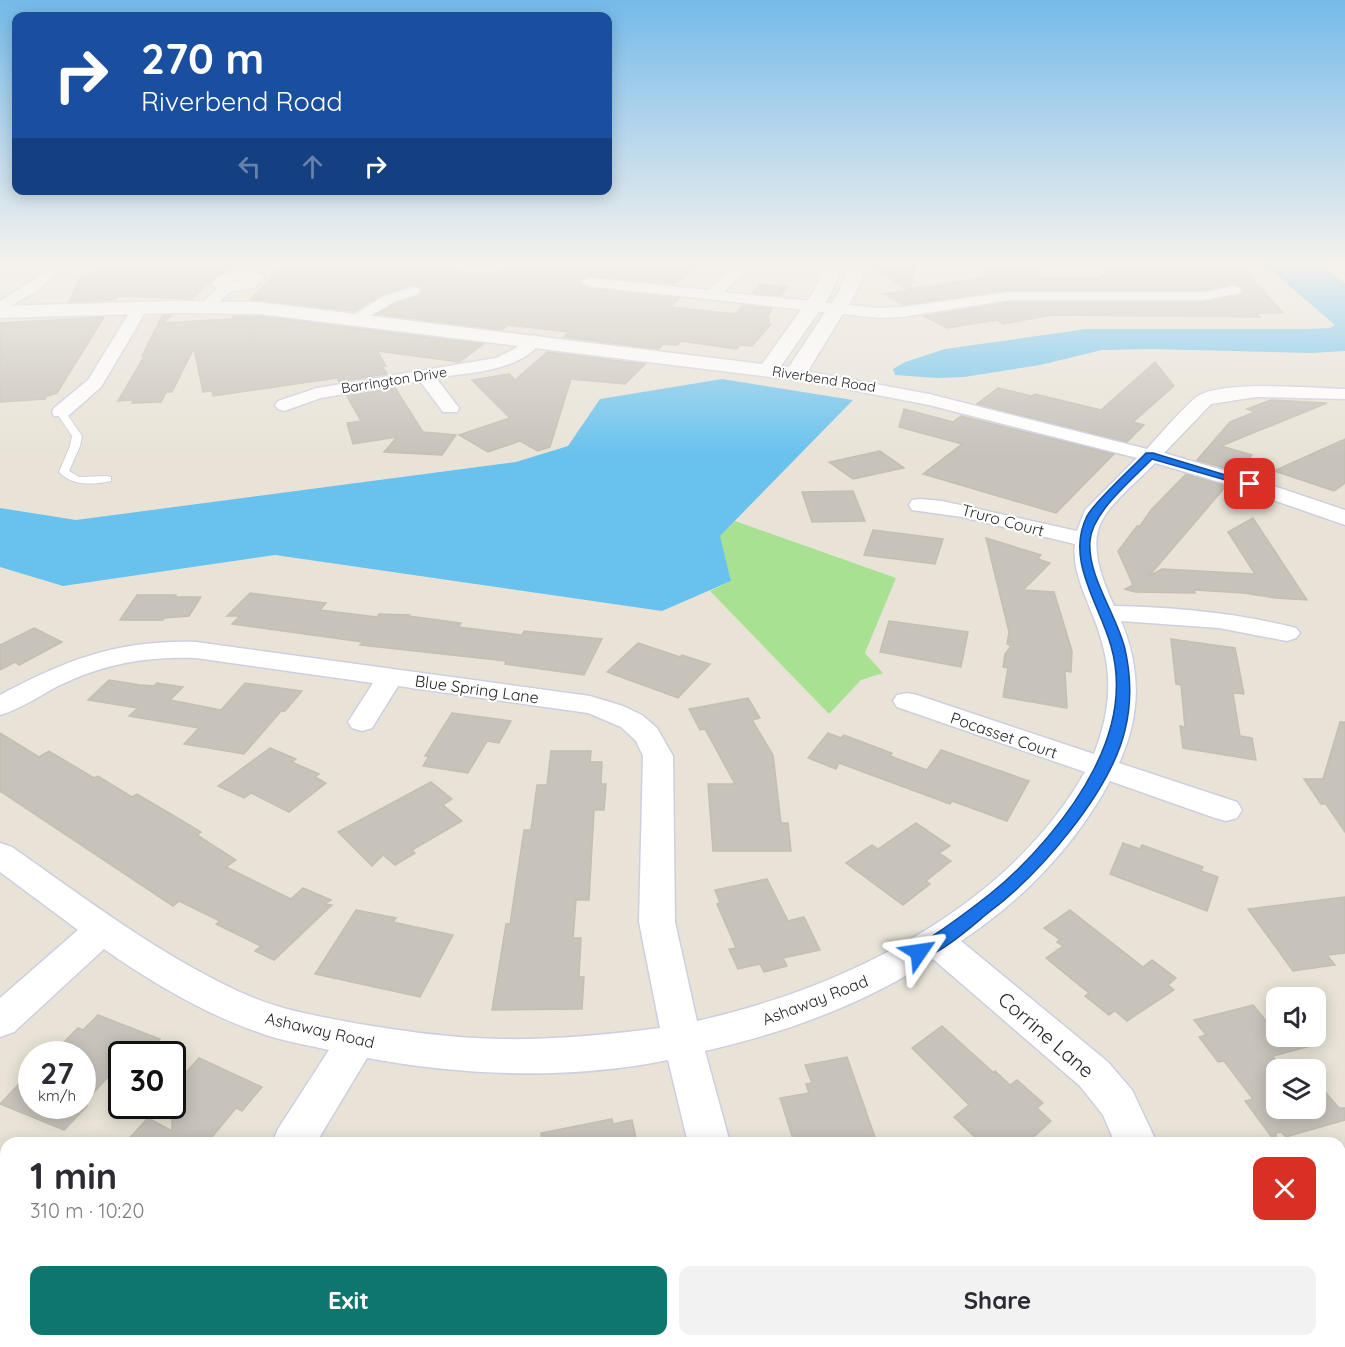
<!DOCTYPE html>
<html lang="en">
<head>
<meta charset="utf-8">
<style>
	body { margin:0; font-family:Quicksand,sans-serif; background:#f2f2f3; color:#2b2b33; height:100vh; display:flex; flex-direction:column; font-size:22px; white-space:nowrap }
	* { box-sizing:border-box; margin:0 }
	p { font-size:20px; color:#7c7c81 }
	.icon { flex:none; width:33px; height:33px; fill:none; stroke:currentColor; stroke-width:2; stroke-linecap:round; stroke-linejoin:round }
	.map { position:relative; flex:1; overflow:hidden }
	.details { position:absolute; left:0px; top:1137px; width:1346px; height:210px; display:flex; flex-direction:column; background:#fff; border-radius:18px 18px 0 0; box-shadow:0 3px 15px #0003 }
	.details>* { flex:none }
	.hud { position:absolute; left:12px; top:12px; width:600px; height:183px; border-radius:12px; box-shadow:0 3px 15px #0003; background:#1a4fa0; color:#fff; overflow:hidden }
	.tools { position:absolute; left:1266px; top:987px; display:grid; gap:12px }
	.tools a { display:grid; place-items:center; width:60px; height:60px; border-radius:12px; background:#fff; box-shadow:0 3px 15px #0003; font-size:30px }
	.speed { position:absolute; left:18px; top:1041px; display:flex; gap:12px; font-size:30px; font-weight:700; text-align:center }
	.speed>* { display:grid; place-content:center; width:78px; height:78px; border-radius:50%; background:#fff; box-shadow:0 3px 15px #0003; line-height:1 }
	.speed small { font-size:15px; font-weight:400 }
	.speed .limit { border:3px solid #111; border-radius:9px; background:#fff; color:#111 }
	.pin { position:absolute; display:grid; place-items:center; width:51px; height:51px; color:#fff; margin:-26px; border-radius:12px; box-shadow:0 3px 9px #0006 }
	.me { position:absolute; width:66px; margin:-33px; rotate:58deg; stroke-linejoin:round; filter:drop-shadow(0 0 4px #0008) }
	.turn { display:flex; align-items:center; gap:21px; height:126px; padding:0 30px; font-size:27px }
	.turn .icon { width:78px; height:78px; stroke-width:2.5 }
	.turn b { display:block; font-size:42px; line-height:51px }
	.lanes { display:flex; align-items:center; height:57px; padding:0 30px; background:#0003; justify-content:center; gap:30px; direction:ltr }
	.lanes .off { opacity:.35 }
	.round { display:grid; place-items:center; flex:none; width:63px; height:63px; border-radius:12px; background:#f2f2f3 }
	.overview { display:flex; align-items:center; justify-content:space-between; height:102px; padding:0 30px }
	h1 { font-size:36px; font-weight:800; line-height:45px }
	.primary-button { display:flex; gap:12px; margin-top:auto; padding:12px 30px }
	.primary-button a { flex:1; height:69px; border-radius:12px; background:#0f766e; color:#fff; font-size:24px; font-weight:800; line-height:69px; text-align:center }
	.primary-button a+a { background:#f2f2f3; color:#2b2b33 }
	.map>svg:first-child { display:block }
	.green { fill:#a9e193 }
	.water { fill:#69c2ed }
	.building { fill:#c7c2ba; stroke:#c4bfb2; stroke-width:1.5 }
	.lines { fill:none; stroke-linecap:round; stroke-linejoin:round }
	.lane-casing { stroke:#cdcfe0; stroke-width:2 }
	.street-casing { stroke:#cdcfe0; stroke-width:3 }
	.secondary-casing { stroke:#cdcfe0; stroke-width:3 }
	.lane { fill:#fff; fill-rule:evenodd }
	.street { fill:#fff; fill-rule:evenodd }
	.secondary { fill:#fff; fill-rule:evenodd }
	.route { fill:#1a73e8; stroke:#114b97; stroke-width:1.5 }
	.labels { text-anchor:middle; stroke-width:4.5; stroke-linejoin:round; paint-order:stroke }
	.far-street-label { font-size:14px; fill:#262626; stroke:#fff }
	.street-label { font-size:16px; fill:#262626; stroke:#fff }
	.near-street-label { font-size:20px; fill:#262626; stroke:#fff }
</style>
</head>
<body>
<div class="map">
<svg width="1345" height="1347" viewBox="0 0 1345 1347">
	<rect width="100%" height="100%" fill="#e9e3d7"/>
	<polygon class="green" points="735,521 896,578 865,653 883,673 861,680 829,714 710,591 731,581 719,536"/>
	<g class="water">
		<polygon points="1265,265 1321,265 1345,283 1345,351 1312,353 1153,349 1102,350 1040,365 964,377 937,378 895,375 893,369 905,362 945,349 1086,329 1306,329 1330,328 1335,325"/>
		<polygon points="722,379 853,400 720,536 731,581 662,611 275,555 63,586 0,567 0,508 76,520 516,462 568,446 600,399"/>
	</g>
	<g class="building">
		<polygon points="97,265 233,265 213,279 192,299 118,296 115,300 69,302 80,277 93,276"/>
		<polygon points="284,265 401,266 487,274 521,268 521,265 699,265 674,284 588,276 579,283 588,288 679,298 670,307 736,314 743,305 772,308 767,318 769,319 768,324 771,324 752,346 740,345 736,349 681,341 677,345 663,344 659,349 564,337 570,332 508,325 502,330 377,314 395,304 420,295 422,290 413,285 383,294 354,311 250,300"/>
		<polygon points="868,265 917,265 910,289 987,277 982,265 1032,265 1040,278 1102,278 1100,275 1110,275 1103,265 1240,265 1283,313 1255,313 1260,317 1052,315 1003,324 997,320 947,328 924,316 1009,302 1204,302 1240,295 1244,289 1235,284 1204,290 1009,290 903,305 884,294 909,290"/>
		<polygon points="760,284 787,287 781,296 753,293"/>
		<polygon points="172,315 163,323 231,319 234,316 259,316 483,344 460,362 377,351 386,366 382,366 387,374 339,382 337,378 213,396 212,391 203,392 194,348 172,392 166,392 161,402 132,403 134,400 118,401 145,355 142,356 162,316"/>
		<polygon points="104,317 57,393 47,396 45,399 0,402 0,323"/>
		<polygon points="547,352 645,364 625,384 571,379 550,447 538,451 520,441 488,452 459,435 510,418 472,380 509,374 515,380"/>
		<polygon points="1155,362 1174,386 1133,422 1144,425 1127,442 977,404 998,388 1032,396 1035,394 1101,410"/>
		<polygon points="395,388 423,432 456,435 442,455 384,452 397,437 353,444 347,423 361,421 347,396"/>
		<polygon points="1271,400 1327,403 1221,446 1252,455 1238,472 1197,460 1230,422 1255,412 1247,409"/>
		<polygon points="904,409 953,422 961,416 1114,454 1056,513 923,474 962,444 899,427"/>
		<polygon points="1345,439 1345,483 1334,491 1274,471"/>
		<polygon points="880,451 904,468 853,479 829,462"/>
		<polygon points="1186,474 1226,486 1149,576 1162,569 1255,574 1228,532 1253,518 1307,600 1275,598 1244,593 1194,590 1195,593 1135,592 1125,589 1133,585 1118,551 1137,526 1140,526 1151,510"/>
		<polygon points="853,491 865,521 812,522 802,492"/>
		<polygon points="873,530 943,539 935,564 864,555"/>
		<polygon points="986,538 1041,555 1038,559 1050,563 1023,590 1054,592 1072,651 1071,672 1065,671 1067,708 1003,697 1008,668 1003,667 1005,654 1011,646 1007,644 1009,632"/>
		<polygon points="250,593 326,603 320,610 377,617 379,614 409,615 408,616 461,623 458,627 522,635 524,631 602,639 584,675 505,664 506,661 360,645 363,642 232,624 240,616 227,616"/>
		<polygon points="137,595 176,595 175,597 201,597 189,616 164,618 163,620 120,620"/>
		<polygon points="889,621 968,632 961,667 880,652"/>
		<polygon points="34,628 62,642 19,665 15,662 0,670 0,645"/>
		<polygon points="1171,639 1235,648 1244,694 1233,693 1240,736 1252,738 1256,760 1183,748 1180,726 1185,727 1181,685 1176,684"/>
		<polygon points="638,643 680,657 682,655 710,664 678,698 607,672"/>
		<polygon points="109,680 140,685 154,686 157,683 183,687 170,700 221,710 245,683 302,691 285,711 281,711 244,754 184,744 199,728 129,716 138,708 88,700"/>
		<polygon points="748,698 760,718 752,720 773,755 781,823 788,823 791,851 713,851 708,784 735,784 705,729 700,730 689,709"/>
		<polygon points="452,713 511,721 499,743 487,741 468,773 423,766 429,756 425,756"/>
		<polygon points="1340,722 1345,722 1345,832 1326,804 1321,804 1304,779 1323,779"/>
		<polygon points="0,733 39,757 49,751 94,778 98,776 132,797 137,794 176,817 201,832 197,835 236,860 226,867 291,899 303,888 331,900 325,904 332,905 274,960 255,951 261,946 216,924 220,921 179,901 173,906 0,791"/>
		<polygon points="828,733 841,738 844,735 892,753 890,756 927,770 941,750 1029,781 1007,821 952,801 950,804 839,763 836,769 808,758"/>
		<polygon points="270,748 296,759 292,762 319,774 315,777 326,783 289,812 251,793 244,798 218,786"/>
		<polygon points="551,751 591,751 590,762 602,762 601,784 606,784 604,810 594,810 589,900 576,900 573,938 581,938 579,977 584,977 582,1009 492,1010 506,924 510,924 524,830 531,830 537,785 547,785"/>
		<polygon points="431,782 452,799 443,805 462,821 412,850 415,853 395,865 383,855 372,866 338,832"/>
		<polygon points="916,823 950,846 939,853 951,861 926,881 930,884 903,905 846,863 872,845 878,849"/>
		<polygon points="1123,843 1140,849 1142,845 1203,867 1201,871 1218,877 1207,911 1110,874"/>
		<polygon points="767,879 788,921 804,917 820,950 783,958 787,966 764,972 760,964 738,969 729,949 736,948 717,904 720,903 715,890"/>
		<polygon points="1345,897 1345,953 1327,955 1335,965 1293,971 1248,909"/>
		<polygon points="356,910 396,918 393,922 453,935 420,997 315,974"/>
		<polygon points="1070,910 1143,967 1152,960 1176,978 1168,985 1174,990 1127,1021 1115,1011 1109,1015 1085,996 1089,993 1046,958 1063,946 1057,942 1060,940 1044,928"/>
		<polygon points="1253,1005 1276,1033 1276,1036 1321,1036 1322,1043 1273,1056 1276,1061 1276,1108 1316,1108 1316,1081 1339,1108 1345,1108 1345,1120 1286,1137 1281,1132 1276,1133 1276,1143 1245,1101 1253,1099 1224,1061 1218,1062 1199,1037 1206,1035 1194,1020"/>
		<polygon points="98,1015 160,1039 146,1054 122,1054 122,1062 82,1105 82,1054 52,1054 78,1028 83,1030"/>
		<polygon points="942,1026 994,1073 995,1071 1010,1085 1017,1080 1043,1103 1037,1108 1051,1121 1027,1143 981,1143 954,1117 969,1105 912,1048"/>
		<polygon points="847,1057 877,1143 799,1143 797,1136 792,1136 780,1098 809,1093 806,1084 812,1083 805,1065"/>
		<polygon points="199,1058 262,1087 242,1111 236,1108 207,1143 125,1143 148,1118 172,1131 172,1088"/>
		<polygon points="32,1070 32,1106 87,1106 64,1130 0,1104"/>
		<polygon points="612,1119 613,1124 632,1120 637,1143 542,1143 541,1133"/>
	</g>
	<g class="lines">
		<defs>
			<path id="lane" d="M58 410H64L82 436 80 446 69 471 79 477 107 476 111 477V481C93 485 72 486 59 472L70 446 72 436 56 412Z"/>
			<g id="street">
				<polygon points="735,265 750,265 724,292 879,308 902,307 1009,292 1204,292 1235,286 1242,290 1240,293 1204,300 1009,300 902,317 879,318 588,286 581,282 588,278 708,290"/>
				<polygon points="51,268 58,272 39,290 0,312 0,301"/>
				<path d="M246 270 262 274 264 277 254 288 230 292 212 309H202L199 306 217 289 211 284C220 274 233 270 246 270ZM237 279H247L228 283Z"/>
				<polygon points="413,287 418,288 420,291 418,294 394,302 361,321 356,323 348,318 384,296"/>
				<polygon points="140,303 148,308 101,387 68,416 54,416 52,412 54,408 88,380 132,308"/>
				<path d="M535 335 543 340C520 372 471 372 436 378L459 408 457 412H443L420 381 321 398 284 411 278 409 275 405 278 401 317 388 496 358 514 349 529 337Z"/>
				<path d="M795 369 929 394 1147 449C1158 437 1186 404 1198 396 1226 380 1311 388 1345 389V399L1256 397 1211 404 1164 453 1247 477 1345 510V525L1233 486 1155 463C1142 477 1112 502 1104 517 1087 543 1102 580 1114 606 1175 607 1237 613 1296 628L1300 633 1296 638 1287 641 1219 628 1121 621C1141 668 1141 716 1119 763L1237 802 1242 810 1237 818 1226 821 1215 818 1110 781C1075 846 1022 901 961 941L1108 1062 1132 1090 1157 1143H1115L1103 1115 1080 1086 933 959C865 1004 784 1033 705 1051L730 1143H688L668 1060C570 1080 465 1076 367 1058L316 1143H272L278 1129 329 1050C308 1045 287 1042 266 1035 208 1016 154 984 104 949L14 1032 0 1037V998L78 930 0 872V843L12 847C86 899 158 954 240 992 276 1009 315 1016 354 1023 401 1031 449 1038 498 1039 552 1040 606 1035 660 1028L639 922 643 756 636 741 621 727 588 713 398 686 372 728 362 731 352 728 348 722 373 683 196 658C146 656 103 664 58 686 39 696 21 709 0 715V695C68 659 118 640 196 642L590 696 623 706 642 715 657 728 673 756 675 922 697 1021C844 988 1007 909 1085 772L897 707 893 701 897 695 907 693 917 695 1094 754C1114 702 1113 663 1091 611 1083 590 1072 567 1075 544L962 517 912 510 909 505 912 500 920 499 942 501 1077 531 1085 510 1137 458 929 405 789 378 786 374 789 370Z"/>
				<polygon points="175,1341 223,1341 222,1347 174,1347"/>
				<polygon points="761,1341 815,1341 817,1347 763,1347"/>
				<polygon points="1077,1341 1125,1341 1123,1347 1075,1347"/>
			</g>
			<polygon id="secondary" points="825,265 842,265 831,294 781,366 789,367 839,291 849,265 866,265 857,291 806,374 802,378 795,380 259,314 174,313 0,318 0,306 174,301 259,302 762,364 813,293"/>
		</defs>
		<use href="#lane" class="lane-casing"/>
		<use href="#street" class="street-casing"/>
		<use href="#secondary" class="secondary-casing"/>
		<use href="#lane" class="lane"/>
		<use href="#street" class="street"/>
		<use href="#secondary" class="secondary"/>
	</g>
	<linearGradient id="sky" x2="0" y2="1"><stop stop-color="#75baea"/><stop offset="0.58" stop-color="#f5f2ed"/><stop offset="1" stop-color="#f5f2ed" stop-opacity="0"/></linearGradient>
	<rect width="1345" height="454" fill="url(#sky)"/>
	<path class="route" d="M1146 453H1153L1255 484 1250 487 1152 459C1132 480 1092 512 1090 541 1087 576 1117 615 1125 649 1131 676 1132 702 1125 730 1110 793 1039 875 988 913 973 925 931 964 912 958L910 952C914 944 923 942 931 937 951 924 971 909 990 894 1029 863 1072 813 1094 769 1114 730 1123 688 1111 646 1099 603 1065 560 1087 516 1095 501 1132 468 1146 453Z"/>
	<g class="labels">
		<g class="far-street-label">
			<text transform="translate(824 379) rotate(9)" y="5">Riverbend Road</text>
			<text transform="translate(394 380) rotate(-9)" y="5">Barrington Drive</text>
		</g>
		<g class="street-label">
			<text transform="translate(1003 520) rotate(15)" y="6">Truro Court</text>
			<text transform="translate(477 689) rotate(8)" y="6">Blue Spring Lane</text>
			<text transform="translate(1004 735) rotate(19)" y="6">Pocasset Court</text>
			<text transform="translate(815 1000) rotate(-21)" y="6">Ashaway Road</text>
			<text transform="translate(320 1030) rotate(13)" y="6">Ashaway Road</text>
		</g>
		<g class="near-street-label">
			<text transform="translate(1046 1035) rotate(41)" y="7">Corrine Lane</text>
		</g>
	</g>
</svg>
<div class="tools">
<a><svg class="icon" aria-label="sound" viewBox="0 0 24 24"><path d="M4 9h4l5-4v14l-5-4H4zM17 9q2 3 0 6"/></svg></a>
<a><svg class="icon" aria-label="layers" viewBox="0 0 24 24"><path d="M12 4l9 5-9 5-9-5zM3 14l9 5 9-5"/></svg></a>
</div>
<div class="speed"><div>27<small>km/h</small></div><div class="limit">30</div></div>
<div class="pin" style="left:1250px;top:484px;background:#d93025"><svg class="icon" aria-label="arrive" viewBox="0 0 24 24"><path d="M6 21V4h12l-3 4 3 4H6"/></svg></div>
<svg class="me" style="left:919px;top:952px" viewBox="-20 -20 40 40"><path d="M0-17L14 15 0 8-14 15z" fill="#1a73e8" stroke="#fff" stroke-width="4"/></svg>
<div class="hud">
<div class="turn"><svg class="icon" aria-label="right" viewBox="0 0 24 24"><path d="M7 20v-9h11M14 6l5 5-5 5"/></svg><div><b>270 m</b>Riverbend Road</div></div>
<div class="lanes"><svg class="icon off" aria-label="left" viewBox="0 0 24 24"><path d="M17 20v-9H6M10 6l-5 5 5 5"/></svg><svg class="icon off" aria-label="ahead" viewBox="0 0 24 24"><path d="M12 20V5M6 11l6-6 6 6"/></svg><svg class="icon" aria-label="right" viewBox="0 0 24 24"><path d="M7 20v-9h11M14 6l5 5-5 5"/></svg></div>
</div>
<section class="details">
<div class="overview"><div><h1>1 min</h1><p>310 m · 10:20</p></div><a class="round" style="background:#d93025;color:#fff"><svg class="icon" aria-label="close" viewBox="0 0 24 24"><path d="M6 6l12 12M18 6L6 18"/></svg></a></div>
<div class="primary-button"><a>Exit</a><a>Share</a></div>
</section>
</div>
</body>
</html>
